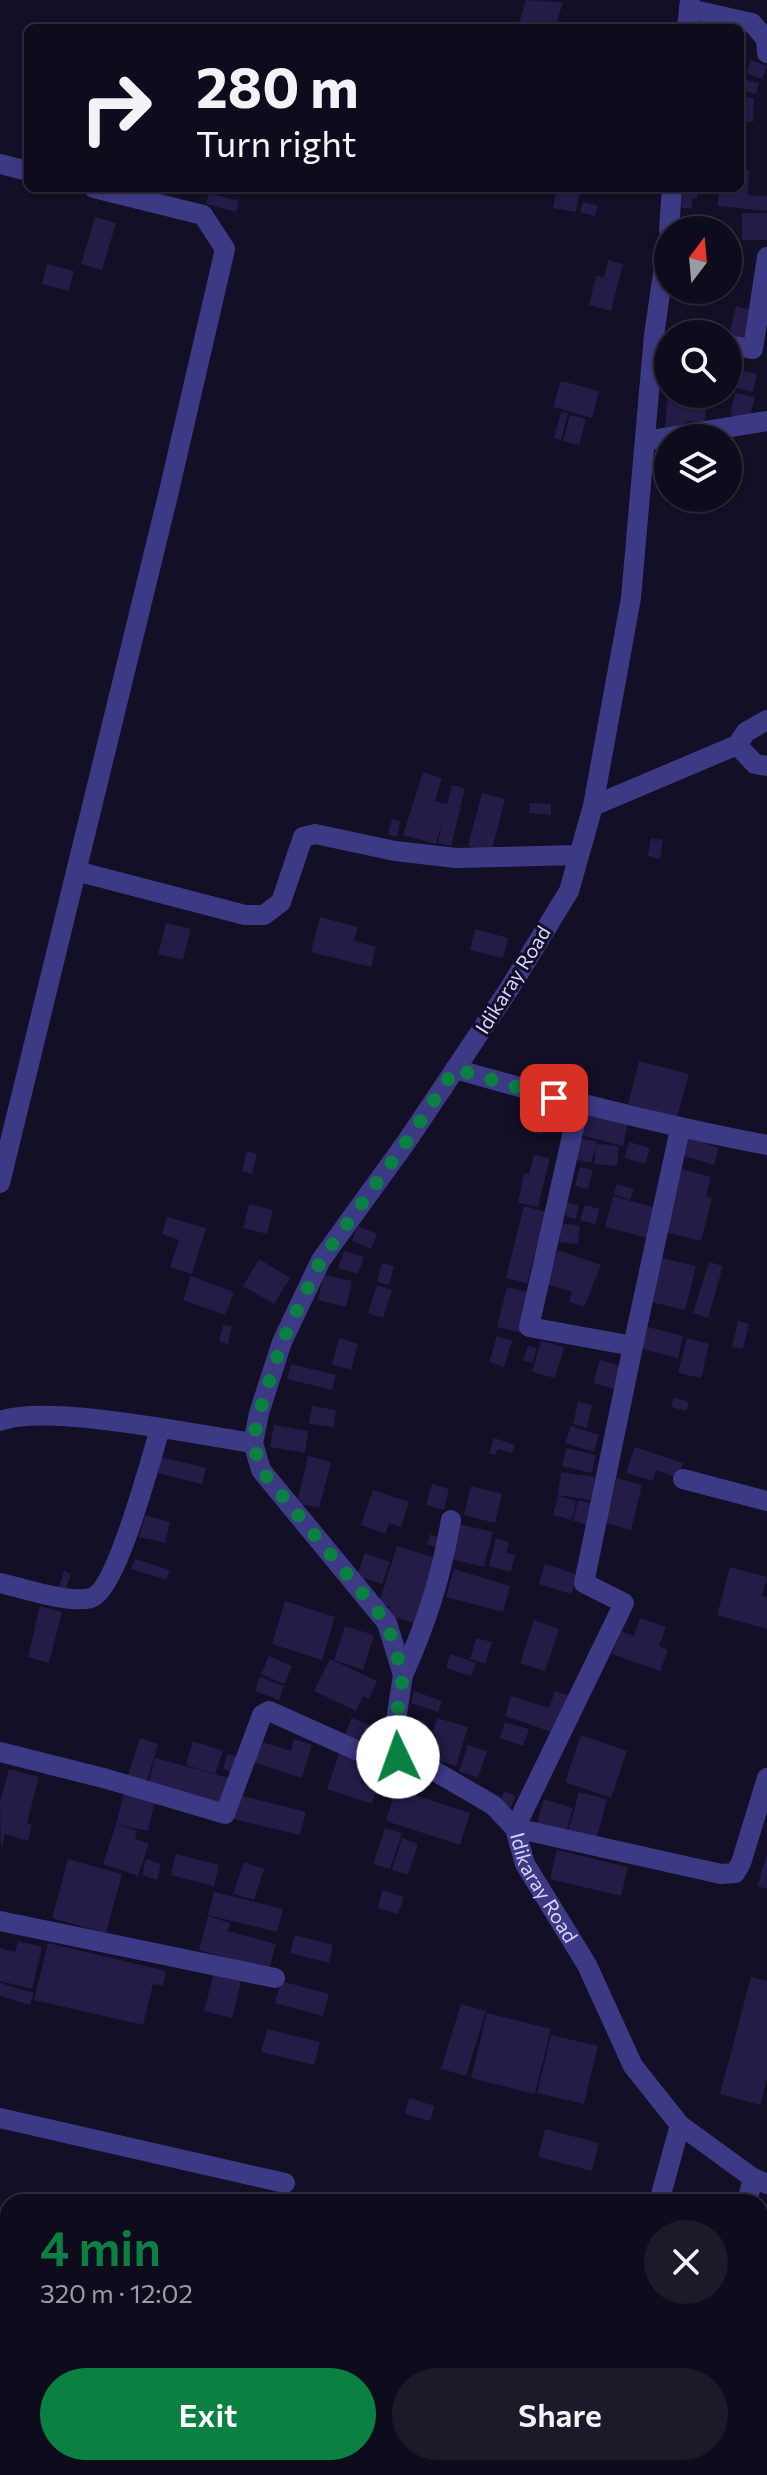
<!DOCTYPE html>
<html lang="en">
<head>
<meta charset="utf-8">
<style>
	body { margin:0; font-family:Commissioner,sans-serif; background:#1c1929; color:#f1f3f6; height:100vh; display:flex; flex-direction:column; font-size:30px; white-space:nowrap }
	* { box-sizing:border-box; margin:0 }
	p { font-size:26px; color:#9b9ba3 }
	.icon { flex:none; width:44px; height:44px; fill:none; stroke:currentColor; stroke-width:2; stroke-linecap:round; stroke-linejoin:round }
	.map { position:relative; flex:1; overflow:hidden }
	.drawer { position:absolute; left:0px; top:2194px; width:768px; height:282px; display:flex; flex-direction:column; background:#0e0b1c; border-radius:24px 24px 0 0; box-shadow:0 2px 6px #0004,0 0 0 2px #2e2b3b }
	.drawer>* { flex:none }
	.hud { position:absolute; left:24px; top:24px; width:720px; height:168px; border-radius:12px; box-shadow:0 2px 6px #0004,0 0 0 2px #2e2b3b; background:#0e0b1c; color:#f1f3f6; overflow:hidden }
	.needle { width:52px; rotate:16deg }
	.fabs { position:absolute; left:654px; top:216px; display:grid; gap:16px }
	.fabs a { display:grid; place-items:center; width:88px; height:88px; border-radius:50%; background:#0e0b1c; box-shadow:0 2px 6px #0004,0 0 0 2px #2e2b3b; font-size:40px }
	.pin { position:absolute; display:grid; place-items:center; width:68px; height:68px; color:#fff; margin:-34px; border-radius:16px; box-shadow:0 4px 12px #0006 }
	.me { position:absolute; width:88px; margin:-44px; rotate:357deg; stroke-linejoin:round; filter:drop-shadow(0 0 6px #0008) }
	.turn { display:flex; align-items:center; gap:28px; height:168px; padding:0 40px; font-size:36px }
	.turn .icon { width:104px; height:104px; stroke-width:2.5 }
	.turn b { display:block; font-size:56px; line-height:68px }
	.round { display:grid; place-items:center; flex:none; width:84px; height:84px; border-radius:42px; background:#1c1929 }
	.headline { display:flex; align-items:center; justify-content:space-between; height:136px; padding:0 40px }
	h1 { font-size:48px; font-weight:600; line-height:60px; color:#0b8043 }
	.button { display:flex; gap:16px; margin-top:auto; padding:16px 40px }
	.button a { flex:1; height:92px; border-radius:48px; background:#0b8043; color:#fff; font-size:32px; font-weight:600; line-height:92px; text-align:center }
	.button a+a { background:#1c1929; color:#f1f3f6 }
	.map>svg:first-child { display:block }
	.building { fill:#241b47 }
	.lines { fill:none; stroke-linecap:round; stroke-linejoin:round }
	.minor { stroke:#3d3a85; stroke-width:20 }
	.tertiary { stroke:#3d3a85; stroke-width:20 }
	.route { stroke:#0b8043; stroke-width:14; stroke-dasharray:0 25.2 }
	.labels { text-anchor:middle; stroke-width:6; stroke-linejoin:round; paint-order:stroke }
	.street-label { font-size:20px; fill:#d9d4ff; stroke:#130f26 }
</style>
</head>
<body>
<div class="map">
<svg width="767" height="2475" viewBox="0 0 767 2475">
	<rect width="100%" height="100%" fill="#130f26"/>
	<g class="building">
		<polygon points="526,0 563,2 555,28 533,28 519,23"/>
		<polygon points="751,60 767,66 762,79 746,73"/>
		<polygon points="740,78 759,83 756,94 740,90"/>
		<polygon points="742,97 754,98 753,122 741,122"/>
		<polygon points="740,170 749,170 748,195 767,196 767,211 718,206 719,188 740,188"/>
		<polygon points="208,188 231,188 229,195"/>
		<polygon points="259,188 279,188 276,194"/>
		<polygon points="557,188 581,188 576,212 553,208"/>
		<polygon points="682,188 697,188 697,199 692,198 692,208 681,208"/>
		<polygon points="209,193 239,201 236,212 206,204"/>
		<polygon points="583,202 598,206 595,216 580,212"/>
		<rect x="742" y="213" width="25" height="27"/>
		<polygon points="95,217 116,223 102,270 81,264"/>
		<polygon points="608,260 623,264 611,311 589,305 596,276 604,277"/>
		<polygon points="47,264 74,271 69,291 42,284"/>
		<polygon points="736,306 755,311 748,340 729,335"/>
		<polygon points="736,369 757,374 753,392 732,387"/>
		<polygon points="561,381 599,391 592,418 553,407"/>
		<polygon points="735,393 755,397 749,420 730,415"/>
		<polygon points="668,394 707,396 705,423 687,421 686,429 665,427"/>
		<polygon points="561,412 568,413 561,440 554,438"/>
		<polygon points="570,415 586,419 579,445 563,441"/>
		<polygon points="423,772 442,778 435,801 447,804 452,785 465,788 451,846 438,843 443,817 436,844 403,835"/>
		<polygon points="482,793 505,799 491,852 468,846"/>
		<polygon points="530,803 551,804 551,815 529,813"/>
		<polygon points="392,819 400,821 397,837 388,835"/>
		<polygon points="651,838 663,840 660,859 648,856"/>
		<polygon points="320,917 358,927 354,941 376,947 371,967 311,952"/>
		<polygon points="166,923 191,929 183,960 158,954"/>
		<polygon points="475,929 508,938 503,958 470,950"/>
		<polygon points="639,1061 689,1074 677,1117 628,1104"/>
		<polygon points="534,1112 547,1115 542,1135 529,1132"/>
		<polygon points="585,1113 628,1123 623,1146 580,1135"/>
		<polygon points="579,1137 597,1142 591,1163 573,1159"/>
		<polygon points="688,1137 719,1148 714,1165 682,1155"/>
		<polygon points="629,1142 650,1148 645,1164 624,1158"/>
		<polygon points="596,1144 619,1146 617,1166 594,1164"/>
		<polygon points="247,1151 257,1154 252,1174 242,1171"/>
		<polygon points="534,1155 550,1158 538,1207 518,1203 524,1173 529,1174"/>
		<polygon points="580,1167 593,1170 588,1189 575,1186"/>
		<polygon points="682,1169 711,1177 706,1196 712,1198 701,1241 665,1232"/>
		<polygon points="617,1184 634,1189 630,1200 614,1194"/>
		<polygon points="613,1196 656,1208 648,1238 605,1227"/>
		<polygon points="567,1203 579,1205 576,1219 565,1216"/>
		<polygon points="249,1204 273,1210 267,1234 243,1228"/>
		<polygon points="585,1205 600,1209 595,1224 580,1220"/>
		<polygon points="524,1206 546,1212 527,1283 506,1278"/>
		<polygon points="167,1217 206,1228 192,1274 170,1267 179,1240 162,1234"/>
		<polygon points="561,1223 580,1226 578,1244 559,1242"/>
		<polygon points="358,1226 377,1234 371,1249 352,1241"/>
		<polygon points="558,1250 601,1265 584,1307 569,1302 572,1292 546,1284"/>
		<polygon points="344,1251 364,1257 358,1274 338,1268"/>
		<polygon points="662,1258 696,1266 685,1310 651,1302"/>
		<polygon points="259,1259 290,1278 274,1304 243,1286"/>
		<polygon points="709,1262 723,1266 708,1318 693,1313"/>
		<polygon points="382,1263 394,1266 389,1285 377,1282"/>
		<polygon points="324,1275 352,1281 346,1307 318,1300"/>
		<polygon points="191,1276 234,1292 225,1315 183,1300"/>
		<polygon points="377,1285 392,1290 383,1318 368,1313"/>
		<polygon points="507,1287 532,1293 522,1333 497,1327"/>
		<polygon points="738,1321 749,1324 743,1349 732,1347"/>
		<polygon points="223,1325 232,1326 228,1344 219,1341"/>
		<polygon points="644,1326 683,1336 678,1358 639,1348"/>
		<polygon points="497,1336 512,1341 504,1367 489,1362"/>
		<polygon points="339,1338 358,1344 351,1370 332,1364"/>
		<polygon points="687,1338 709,1344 701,1378 678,1373"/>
		<polygon points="541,1341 564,1347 555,1378 532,1372"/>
		<polygon points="528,1346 537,1348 532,1363 523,1360"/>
		<polygon points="600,1360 621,1366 615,1389 593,1383"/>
		<polygon points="291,1364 336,1375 332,1390 287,1379"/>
		<polygon points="674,1397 689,1402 686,1411 671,1407"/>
		<polygon points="578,1402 592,1405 587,1428 573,1424"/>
		<polygon points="312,1406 336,1410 334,1427 309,1424"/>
		<polygon points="274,1425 308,1431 305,1453 270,1447"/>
		<polygon points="571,1426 599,1435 594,1452 565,1443"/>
		<polygon points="494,1438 515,1445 512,1453 498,1449 495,1455 489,1453"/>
		<polygon points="635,1447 683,1463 678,1478 656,1470 653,1481 626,1473"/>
		<polygon points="566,1448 596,1455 592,1473 562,1466"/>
		<polygon points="308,1456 331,1462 319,1508 297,1503"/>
		<polygon points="161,1457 206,1468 202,1484 157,1473"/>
		<polygon points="561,1472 595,1477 591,1500 558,1495"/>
		<polygon points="617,1478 642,1485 631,1530 606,1523"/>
		<polygon points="432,1484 449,1489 444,1510 426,1505"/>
		<polygon points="471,1486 502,1494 495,1523 464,1515"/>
		<polygon points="373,1490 409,1502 401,1527 389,1523 385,1534 361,1525"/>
		<polygon points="558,1496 576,1501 572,1520 553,1515"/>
		<polygon points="578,1500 594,1504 589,1525 573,1521"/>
		<polygon points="145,1515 170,1522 165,1543 139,1537"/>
		<polygon points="459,1524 493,1532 484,1567 451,1559"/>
		<polygon points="431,1534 443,1540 439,1549 427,1544"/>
		<polygon points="496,1538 509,1542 506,1553 515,1555 511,1572 489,1566"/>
		<polygon points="397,1546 442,1560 422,1626 388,1615 390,1607 379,1603"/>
		<polygon points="365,1553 390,1562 382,1584 357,1576"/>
		<polygon points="135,1559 170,1570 166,1580 131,1569"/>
		<polygon points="545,1564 578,1575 571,1594 539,1584"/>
		<polygon points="730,1567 767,1577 762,1596 767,1597 767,1629 717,1615"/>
		<polygon points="454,1569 510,1586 503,1612 446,1597"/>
		<polygon points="64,1571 71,1574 65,1592 58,1590"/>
		<polygon points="285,1601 335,1617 322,1660 272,1644"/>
		<polygon points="40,1606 62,1612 49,1663 28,1657"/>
		<polygon points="640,1618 666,1627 659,1646 668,1650 660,1671 612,1654 621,1631 634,1636"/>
		<polygon points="534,1620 559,1629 545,1671 520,1663"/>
		<polygon points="345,1626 374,1635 363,1670 334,1660"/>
		<polygon points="476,1638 492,1642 485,1664 470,1659"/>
		<polygon points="450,1654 476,1663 471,1676 446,1668"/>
		<polygon points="269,1656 292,1666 284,1684 261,1674"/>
		<polygon points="330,1659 377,1681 369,1699 363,1696 356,1711 314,1691"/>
		<polygon points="260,1677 284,1686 279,1700 255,1691"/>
		<polygon points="414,1691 442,1701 438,1712 411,1703"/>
		<polygon points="555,1691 570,1696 557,1734 505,1716 511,1696 549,1708"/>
		<polygon points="408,1717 426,1721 420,1746 402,1742"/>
		<polygon points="351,1718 373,1726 367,1745 345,1737"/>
		<polygon points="437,1718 468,1727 456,1766 425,1756"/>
		<polygon points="505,1722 529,1729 523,1746 500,1738"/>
		<polygon points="581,1735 627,1751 611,1798 565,1782"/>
		<polygon points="140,1738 158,1744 146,1784 127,1778"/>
		<polygon points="294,1739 312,1745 302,1778 249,1761 256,1740 291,1751"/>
		<polygon points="193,1741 223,1751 215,1774 186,1765"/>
		<polygon points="468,1745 487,1751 478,1778 459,1771"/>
		<polygon points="340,1751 368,1760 361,1783 377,1788 372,1804 327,1789"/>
		<polygon points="227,1754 239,1757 233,1773 223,1769"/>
		<polygon points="155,1758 229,1778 222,1803 148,1783"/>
		<polygon points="9,1769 39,1777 27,1823 32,1825 28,1841 5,1834 1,1849 0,1801"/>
		<polygon points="125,1789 156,1797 148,1831 116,1824"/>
		<polygon points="396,1789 470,1813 460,1845 386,1821"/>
		<polygon points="504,1791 516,1796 510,1810 499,1806"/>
		<polygon points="579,1792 607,1799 596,1840 568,1832"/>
		<polygon points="235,1794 306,1812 300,1835 229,1818"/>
		<polygon points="544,1799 573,1808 566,1832 537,1823"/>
		<polygon points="116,1824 137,1831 135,1839 149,1843 138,1876 103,1864"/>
		<polygon points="385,1828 402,1833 390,1869 373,1864"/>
		<polygon points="402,1838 418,1844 408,1875 392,1870"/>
		<polygon points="557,1850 628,1867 621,1896 550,1879"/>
		<polygon points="176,1854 219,1865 214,1886 171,1875"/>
		<polygon points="767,1854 767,1889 757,1886"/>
		<polygon points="68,1859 122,1874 106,1933 52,1918"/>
		<polygon points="146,1859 161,1864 157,1880 142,1875"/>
		<polygon points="244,1862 264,1869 254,1900 233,1894"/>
		<polygon points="383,1890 404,1897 398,1914 377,1908"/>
		<polygon points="214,1892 283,1909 277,1932 208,1915"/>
		<polygon points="208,1916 230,1923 228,1931 276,1944 269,1970 199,1950"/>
		<polygon points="295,1935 333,1945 329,1963 290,1953"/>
		<polygon points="18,1941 42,1947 32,1989 0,1981 0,1948 15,1952"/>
		<polygon points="48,1943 166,1971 163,1986 153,1984 143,2025 34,2000"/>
		<polygon points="214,1973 241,1981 232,2018 204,2011"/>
		<polygon points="751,1977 767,1981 767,2079 760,2105 720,2094"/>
		<polygon points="281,1981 329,1994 323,2016 275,2003"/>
		<polygon points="0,1983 34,1993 30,2005 0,1996"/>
		<polygon points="461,2004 486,2011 466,2076 441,2069"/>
		<polygon points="487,2013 551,2029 535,2094 471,2078"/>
		<polygon points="267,2029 320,2042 314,2065 261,2052"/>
		<polygon points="551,2035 598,2046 584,2104 537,2093"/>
		<polygon points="409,2098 435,2106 430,2121 405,2114"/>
		<polygon points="545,2129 599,2143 592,2171 538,2157"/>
		<polygon points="711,2194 728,2198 727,2202 709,2202"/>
		<polygon points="760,2348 767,2350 767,2364 760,2362"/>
		<polygon points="760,2381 767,2383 767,2400 760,2398"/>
		<polygon points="4,2431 8,2432 8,2457 0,2454"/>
		<polygon points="193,2468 231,2468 229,2475 191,2475"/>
		<polygon points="714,2468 747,2468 746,2475 729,2475 713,2472"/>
	</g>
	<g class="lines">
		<g class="minor">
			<polyline points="689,9 752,23 766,39 767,53"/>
			<polyline points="0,164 28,171"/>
			<polyline points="728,345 753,349 767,257"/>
			<polyline points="645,441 767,421"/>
			<polyline points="737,745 755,764 767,766"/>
			<polyline points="593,806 737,745 746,732 767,720"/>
			<polyline points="76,871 245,915 264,915 281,902 303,837 315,834 395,851 456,858 579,855"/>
			<path d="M455 1069C559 1099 661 1125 767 1145"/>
			<polyline points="579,1105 529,1327 633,1346 680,1129"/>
			<polyline points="0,1183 169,491 225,249 203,215 94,188"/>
			<polyline points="633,1346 584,1583 624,1603 515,1828 721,1874 735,1873 741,1863 767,1778"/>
			<path d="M0 1421C46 1403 198 1435 253 1443"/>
			<polyline points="683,1479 767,1501"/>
			<path d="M0 1583C23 1588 69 1604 91 1598 117 1590 151 1458 160 1429"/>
			<path d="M403 1675C427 1622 441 1577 451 1520"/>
			<polyline points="0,1752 107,1779 225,1814 262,1715 269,1711 356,1750 398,1757"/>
			<polyline points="0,1921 275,1978"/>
			<polyline points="0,2118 285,2183"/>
			<polyline points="659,2202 680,2125"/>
			<polyline points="747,2202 753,2178"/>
			<polyline points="671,2475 673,2468"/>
		</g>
		<g class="tertiary">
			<polyline points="687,28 690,0"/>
			<polyline points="669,230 672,188"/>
			<path id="s1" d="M668 240 654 335 631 598 593 806 569 891 509 989 407 1141 321 1260 282 1342 259 1413 253 1443 261 1470 387 1623 403 1675 393 1740 398 1757 431 1769 493 1805 515 1828 525 1864 587 1965 633 2066 680 2125 753 2178 767 2184"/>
		</g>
	</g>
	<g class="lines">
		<polyline class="route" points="398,1757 393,1740 403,1675 387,1623 261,1470 253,1443 259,1413 282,1342 321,1260 407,1141 455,1069 554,1098"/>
	</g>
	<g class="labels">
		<g class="street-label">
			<text transform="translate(513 980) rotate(-58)" y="7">Idikaray Road</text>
			<text dy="7" stroke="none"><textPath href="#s1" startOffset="1870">Idikaray Road</textPath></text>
		</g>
	</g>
</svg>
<div class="fabs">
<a><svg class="needle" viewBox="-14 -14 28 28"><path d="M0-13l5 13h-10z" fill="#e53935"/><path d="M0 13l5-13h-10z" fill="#9b9ba3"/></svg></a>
<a><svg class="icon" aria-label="search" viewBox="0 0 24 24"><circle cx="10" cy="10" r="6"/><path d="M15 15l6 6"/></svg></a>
<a><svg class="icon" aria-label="layers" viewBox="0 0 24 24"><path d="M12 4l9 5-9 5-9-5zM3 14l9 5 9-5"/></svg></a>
</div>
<div class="pin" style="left:554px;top:1098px;background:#d93025"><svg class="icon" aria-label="arrive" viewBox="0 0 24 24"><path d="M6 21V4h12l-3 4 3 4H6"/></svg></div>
<svg class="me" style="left:398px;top:1757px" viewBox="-20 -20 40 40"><circle r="19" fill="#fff"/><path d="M0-13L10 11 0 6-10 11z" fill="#0b8043"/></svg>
<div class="hud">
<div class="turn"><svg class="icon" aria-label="right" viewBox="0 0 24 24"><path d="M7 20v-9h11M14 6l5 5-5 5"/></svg><div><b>280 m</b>Turn right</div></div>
</div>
<section class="drawer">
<div class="headline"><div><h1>4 min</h1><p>320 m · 12:02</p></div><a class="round"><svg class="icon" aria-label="close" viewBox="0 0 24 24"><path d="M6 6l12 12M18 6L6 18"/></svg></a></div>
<div class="button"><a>Exit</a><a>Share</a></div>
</section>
</div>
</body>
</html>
